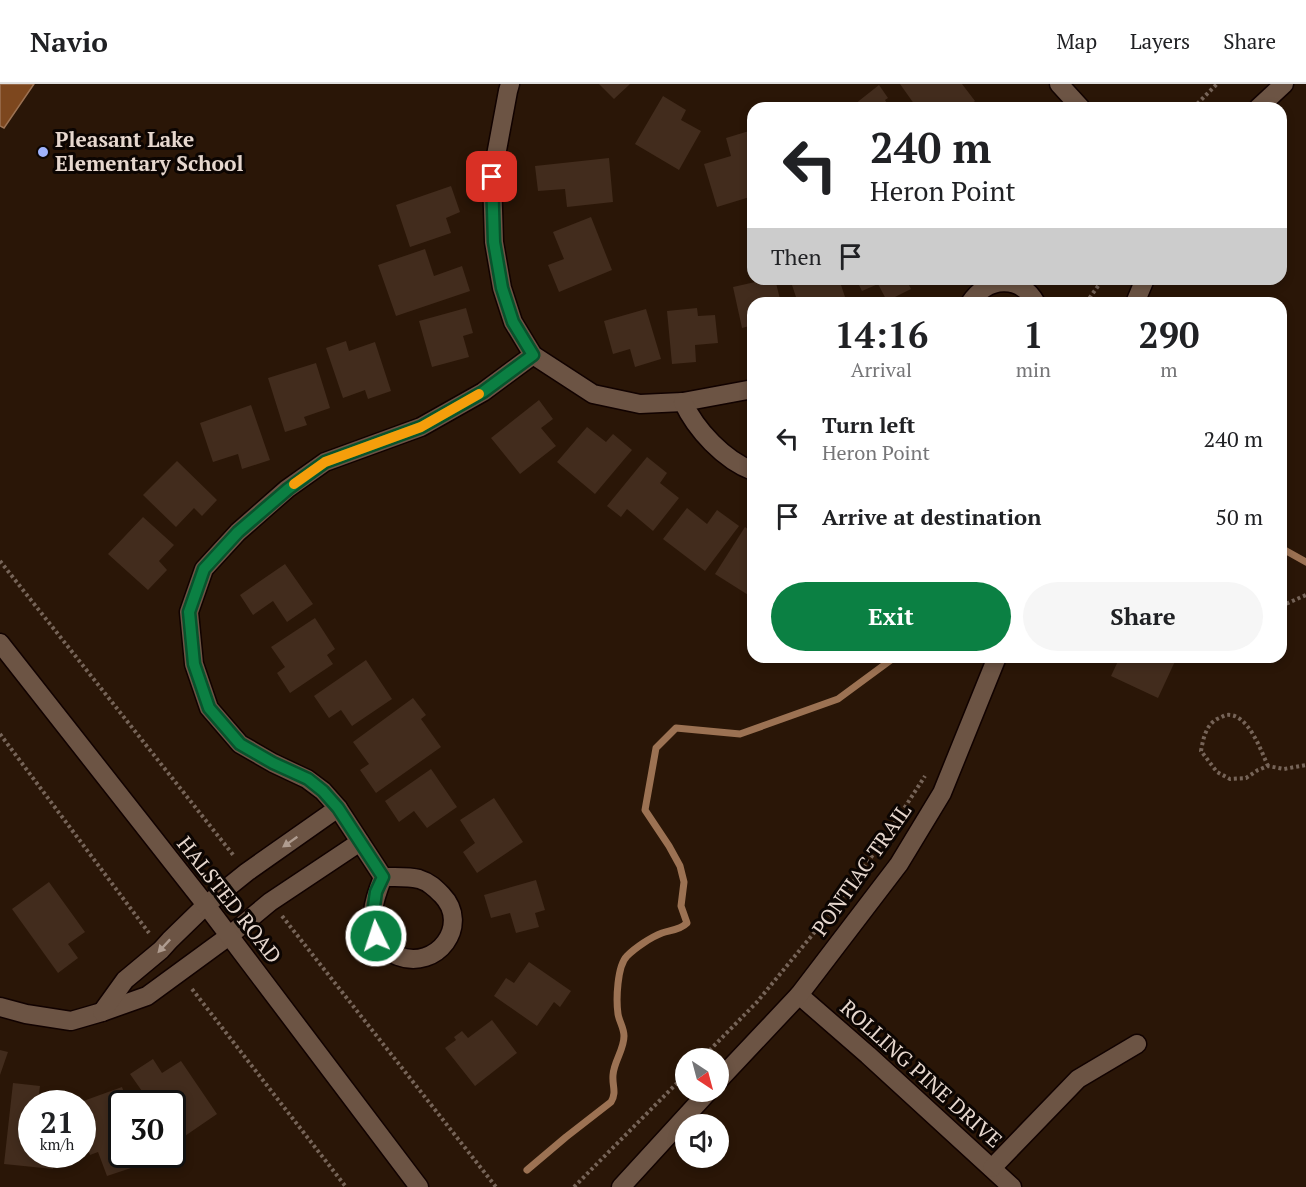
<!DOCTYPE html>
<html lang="en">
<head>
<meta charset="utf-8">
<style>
	body { margin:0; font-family:"PT Serif",serif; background:#f6f6f6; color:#202124; height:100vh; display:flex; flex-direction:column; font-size:22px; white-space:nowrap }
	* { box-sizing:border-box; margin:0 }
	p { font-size:20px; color:#757577 }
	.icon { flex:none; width:33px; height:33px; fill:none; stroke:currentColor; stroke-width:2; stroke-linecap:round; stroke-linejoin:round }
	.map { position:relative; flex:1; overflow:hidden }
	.sheet { position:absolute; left:747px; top:213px; width:540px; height:366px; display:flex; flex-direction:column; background:#fff; border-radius:18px; box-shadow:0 3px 9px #0003 }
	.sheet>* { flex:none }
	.top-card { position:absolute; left:747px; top:18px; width:540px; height:183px; border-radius:18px; box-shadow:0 3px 9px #0003; background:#fff; color:#202124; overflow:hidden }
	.needle { width:39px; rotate:144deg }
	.controls { position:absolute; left:675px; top:964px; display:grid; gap:12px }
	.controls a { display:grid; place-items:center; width:54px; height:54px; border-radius:50%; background:#fff; box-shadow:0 3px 9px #0003; font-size:30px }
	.speed { position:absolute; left:18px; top:1006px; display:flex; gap:12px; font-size:30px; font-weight:700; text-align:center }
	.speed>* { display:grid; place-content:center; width:78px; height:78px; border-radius:50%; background:#fff; box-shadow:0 3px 9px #0003; line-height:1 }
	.speed small { font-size:15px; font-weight:400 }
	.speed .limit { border:3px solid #111; border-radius:9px; background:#fff; color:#111 }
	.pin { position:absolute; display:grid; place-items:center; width:51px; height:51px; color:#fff; margin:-26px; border-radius:12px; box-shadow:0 3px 9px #0006 }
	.me { position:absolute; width:66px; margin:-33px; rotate:356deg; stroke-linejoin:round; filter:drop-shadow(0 0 4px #0008) }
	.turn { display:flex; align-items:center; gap:21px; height:126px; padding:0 24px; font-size:27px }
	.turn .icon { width:78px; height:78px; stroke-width:2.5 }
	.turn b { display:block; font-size:42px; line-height:51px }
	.then { display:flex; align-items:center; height:57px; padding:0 24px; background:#0003; gap:12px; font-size:22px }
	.eta { display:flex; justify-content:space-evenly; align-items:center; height:102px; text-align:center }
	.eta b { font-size:36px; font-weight:700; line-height:42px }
	.action { display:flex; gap:12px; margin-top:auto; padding:12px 24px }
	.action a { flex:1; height:69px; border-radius:36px; background:#0b8043; color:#fff; font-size:24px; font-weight:700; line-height:69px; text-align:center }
	.action a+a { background:#f6f6f6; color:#202124 }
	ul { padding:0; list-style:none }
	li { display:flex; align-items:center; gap:18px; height:78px; padding:0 24px }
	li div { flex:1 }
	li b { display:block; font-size:22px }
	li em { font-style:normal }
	header { display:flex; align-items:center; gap:36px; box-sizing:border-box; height:84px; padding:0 30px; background:#fff; border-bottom:2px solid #e0e0e0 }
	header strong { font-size:28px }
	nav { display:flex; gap:33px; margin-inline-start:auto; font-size:21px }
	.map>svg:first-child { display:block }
	.water { fill:#7d471e; stroke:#9c7253; stroke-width:1.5 }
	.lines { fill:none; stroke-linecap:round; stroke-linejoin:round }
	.stream { stroke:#9c7253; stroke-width:7 }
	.building { fill:#422c1d }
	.street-casing { stroke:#110200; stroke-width:21 }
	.secondary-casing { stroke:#110200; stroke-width:21 }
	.path { stroke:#766458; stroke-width:4; stroke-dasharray:3 3; stroke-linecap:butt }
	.street { stroke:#6c5444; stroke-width:18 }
	.secondary { stroke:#6c5444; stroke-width:18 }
	.oneway { fill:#af9c90 }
	.route-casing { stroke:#07532c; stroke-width:15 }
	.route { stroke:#0b8043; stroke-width:10 }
	.slow { stroke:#f59e0b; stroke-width:10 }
	.poi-dot { fill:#9fb3fd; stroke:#0c0502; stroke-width:2 }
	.labels { text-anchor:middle; stroke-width:6; stroke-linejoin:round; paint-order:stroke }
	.poi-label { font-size:21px; font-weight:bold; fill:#e6d7ce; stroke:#0c0502; text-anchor:start }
	.street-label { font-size:21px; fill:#e6d7ce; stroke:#0c0502 }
</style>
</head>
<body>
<header>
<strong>Navio</strong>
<nav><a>Map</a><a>Layers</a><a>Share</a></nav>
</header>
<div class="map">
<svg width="1306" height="1103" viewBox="0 0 1306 1103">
	<rect width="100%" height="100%" fill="#2a1607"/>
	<polygon class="water" points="0,0 34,0 4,44 0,42"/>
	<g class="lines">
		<g class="stream">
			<polyline points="1281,464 1306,478"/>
			<path d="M527 1086 566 1053 611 1018C617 1008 612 1002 613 991 614 977 624 966 624 952 624 944 619 937 618 930 616 916 617 882 627 872 635 864 651 853 662 849 671 846 680 846 687 839L681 822 684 798 680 782 669 762 645 726 656 664 676 644 740 650 838 615 895 573"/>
		</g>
	</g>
	<g class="building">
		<polygon points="599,0 630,0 614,15"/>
		<polygon points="900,0 962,0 975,17 966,24 917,24"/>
		<polygon points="879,1 888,14 885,16 890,24 858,24 855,20"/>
		<polygon points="663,12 686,26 681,36 701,47 679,86 635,60"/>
		<polygon points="749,47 753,62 753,112 717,123 704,80 731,72 726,54"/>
		<polygon points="609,74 613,118 567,123 565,105 538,107 535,82"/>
		<polygon points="451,102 460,128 446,134 451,149 410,163 396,121"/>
		<polygon points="591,133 612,186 559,208 548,181 564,175 553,148"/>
		<polygon points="425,165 434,192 462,182 470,207 396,232 378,181"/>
		<polygon points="769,195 775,195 781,219 753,219 753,241 742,244 733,203"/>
		<polygon points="809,195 839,195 847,219 798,219 792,201"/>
		<polygon points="856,195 906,195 911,205 887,217 878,200 862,207"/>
		<polygon points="466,224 473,249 463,252 469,273 432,283 419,237"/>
		<polygon points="697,224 698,232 715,231 718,259 695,261 696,278 672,280 667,227"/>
		<polygon points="646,225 661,275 635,283 630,265 613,270 604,237"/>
		<polygon points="346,257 349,267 375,258 391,307 368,315 365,306 343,314 326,264"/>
		<polygon points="316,279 330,324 304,333 307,341 285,348 268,294"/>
		<polygon points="539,316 553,335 541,344 556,362 520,390 491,354"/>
		<polygon points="251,321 270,376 242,385 238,370 213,378 200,339"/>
		<polygon points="587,343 606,358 613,350 632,366 595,410 557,378"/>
		<polygon points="647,373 667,389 660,399 679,414 653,447 627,425 621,433 607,422"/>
		<polygon points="177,377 217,416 202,432 194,424 176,443 143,411"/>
		<polygon points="687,424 707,440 717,426 739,442 705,487 663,455"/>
		<polygon points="143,433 174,461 159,477 167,486 148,506 108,470"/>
		<polygon points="745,443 753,449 753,514 715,490"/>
		<polygon points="285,480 313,520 287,538 273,517 253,531 240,511"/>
		<polygon points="315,534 335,565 327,571 333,580 290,609 277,589 285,583 271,563"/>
		<polygon points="1120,573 1177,573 1158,614 1111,592"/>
		<polygon points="366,576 392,615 352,642 341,626 329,634 314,612"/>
		<polygon points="413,614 426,631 421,635 441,663 376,709 360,686 369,680 353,658"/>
		<polygon points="431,685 457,723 427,744 414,727 399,738 385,717"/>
		<polygon points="494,714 523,758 477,789 463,768 475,759 460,736"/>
		<polygon points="536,796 545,826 535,829 539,843 516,849 510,829 491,834 484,811"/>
		<polygon points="49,798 85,848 68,860 78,874 58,889 12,825"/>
		<polygon points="529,878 571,907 560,923 554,918 537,942 494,912 506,894 514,899"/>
		<polygon points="492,936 517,969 475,1002 445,964 456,956 454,953 462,947 468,954"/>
		<polygon points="0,966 8,968 0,991"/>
		<polygon points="153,975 162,989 181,977 217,1030 182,1054 172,1040 172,1020 151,1020 130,990"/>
		<polygon points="13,999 40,1002 38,1017 51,1018 51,1020 32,1020 32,1071 55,1071 53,1085 4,1080"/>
		<polygon points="122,1003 128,1020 122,1020 122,1071 146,1071 149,1078 107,1092 98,1068 90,1071 82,1051 82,1020 75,1020"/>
	</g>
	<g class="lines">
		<defs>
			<g id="street">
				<polyline points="510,0 508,7 492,93 494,158 502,204 513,238 533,271 593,310 640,320 683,318 753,305"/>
				<polyline points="1059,0 1081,24"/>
				<path d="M970 219C987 193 1020 190 1036 219"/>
				<path d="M683 318C696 346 724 376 753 387"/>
				<path d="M383 793C394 793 408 792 419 795 429 798 435 804 442 811 471 841 437 887 398 872 391 869 388 868 384 862 366 838 373 818 383 793L338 724 323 707 307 695 273 679 240 660 209 624 194 580 189 528 204 485 238 448 287 405 325 378 421 343 483 308 533 271"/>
				<polyline points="799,911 868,971 1012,1103"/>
				<polyline points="0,923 26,930 71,937 102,928 147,912 229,852 270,818 360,758"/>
				<polyline points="102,928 125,896 161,866 170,856 206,821 247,788 338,724"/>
				<polyline points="992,1084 1078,995 1137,960"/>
			</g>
			<g id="secondary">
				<polyline points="1258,24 1284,0"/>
				<polyline points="1135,219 1145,195"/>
				<polyline points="0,559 206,821 419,1103"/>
				<polyline points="718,997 799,911 899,780 942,709 997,573"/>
				<polyline points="621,1103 708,1008"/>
			</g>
		</defs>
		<use href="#street" class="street-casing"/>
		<use href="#secondary" class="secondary-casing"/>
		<g class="path">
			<polyline points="1193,24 1217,0"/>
			<polyline points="1086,219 1103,195"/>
			<polyline points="0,477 234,772"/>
			<polyline points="1281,522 1306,511"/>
			<polyline points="0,650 149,849"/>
			<path d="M1268 682C1261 667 1248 628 1226 631 1225 631 1218 635 1217 635 1206 641 1203 655 1201 667L1217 688 1230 695 1246 694 1258 686 1268 682 1284 685 1306 681"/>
			<polyline points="282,832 496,1103"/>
			<polyline points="192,905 346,1103"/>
			<polyline points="701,975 757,918 832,827 885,754 925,692"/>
			<polyline points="574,1103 686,990"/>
		</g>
		<use href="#street" class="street"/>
		<use href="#secondary" class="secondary"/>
	</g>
	<defs><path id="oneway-solid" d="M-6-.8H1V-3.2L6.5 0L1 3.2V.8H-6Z" transform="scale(1.5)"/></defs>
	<g class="oneway">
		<use href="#oneway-solid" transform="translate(290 758) rotate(145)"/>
		<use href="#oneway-solid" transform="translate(164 862) rotate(133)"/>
	</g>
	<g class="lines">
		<defs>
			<polyline id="route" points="376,852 372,836 376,808 383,793 338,724 323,707 308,695 273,679 240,660 209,624 194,580 189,528 204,485 238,448 288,405 325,378 421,343 483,308 533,271 513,238 502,204 494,158 492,93"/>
		</defs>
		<use href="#route" class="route-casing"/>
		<use href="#route" class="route"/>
		<polyline class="slow" points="294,400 325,378 421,343 479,310"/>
	</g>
	<circle class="poi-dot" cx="43" cy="68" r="6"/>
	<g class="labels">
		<g class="poi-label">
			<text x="55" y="63">Pleasant Lake<tspan x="55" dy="24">Elementary School</tspan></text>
		</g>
		<g class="street-label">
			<text transform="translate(862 786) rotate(-55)" y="7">PONTIAC TRAIL</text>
			<text transform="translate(229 816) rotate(52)" y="7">HALSTED ROAD</text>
			<text transform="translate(921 990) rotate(42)" y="7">ROLLING PINE DRIVE</text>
		</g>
	</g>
</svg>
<div class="controls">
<a><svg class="needle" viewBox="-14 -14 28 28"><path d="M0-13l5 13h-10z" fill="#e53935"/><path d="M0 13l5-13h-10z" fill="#757577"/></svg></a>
<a><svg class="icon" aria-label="sound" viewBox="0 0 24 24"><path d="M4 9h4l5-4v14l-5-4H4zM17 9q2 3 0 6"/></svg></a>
</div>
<div class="speed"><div>21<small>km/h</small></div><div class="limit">30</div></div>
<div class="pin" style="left:492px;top:93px;background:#d93025"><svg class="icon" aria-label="arrive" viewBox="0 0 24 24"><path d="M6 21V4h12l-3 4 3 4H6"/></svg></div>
<svg class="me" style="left:376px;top:852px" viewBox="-20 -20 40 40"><circle r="17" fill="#0b8043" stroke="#fff" stroke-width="3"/><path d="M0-11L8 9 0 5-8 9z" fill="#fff"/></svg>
<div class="top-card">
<div class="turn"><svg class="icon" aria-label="left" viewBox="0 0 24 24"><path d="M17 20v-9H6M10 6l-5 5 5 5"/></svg><div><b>240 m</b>Heron Point</div></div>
<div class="then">Then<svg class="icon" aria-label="arrive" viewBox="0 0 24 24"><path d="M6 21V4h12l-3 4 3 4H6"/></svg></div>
</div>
<section class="sheet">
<div class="eta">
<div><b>14:16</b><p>Arrival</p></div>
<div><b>1</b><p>min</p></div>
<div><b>290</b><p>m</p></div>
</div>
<ul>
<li><svg class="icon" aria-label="left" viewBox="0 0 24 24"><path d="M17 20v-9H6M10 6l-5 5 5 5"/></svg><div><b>Turn left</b><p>Heron Point</p></div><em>240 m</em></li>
<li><svg class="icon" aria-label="arrive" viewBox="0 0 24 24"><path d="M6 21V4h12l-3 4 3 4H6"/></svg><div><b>Arrive at destination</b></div><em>50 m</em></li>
</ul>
<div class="action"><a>Exit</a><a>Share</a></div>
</section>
</div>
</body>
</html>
